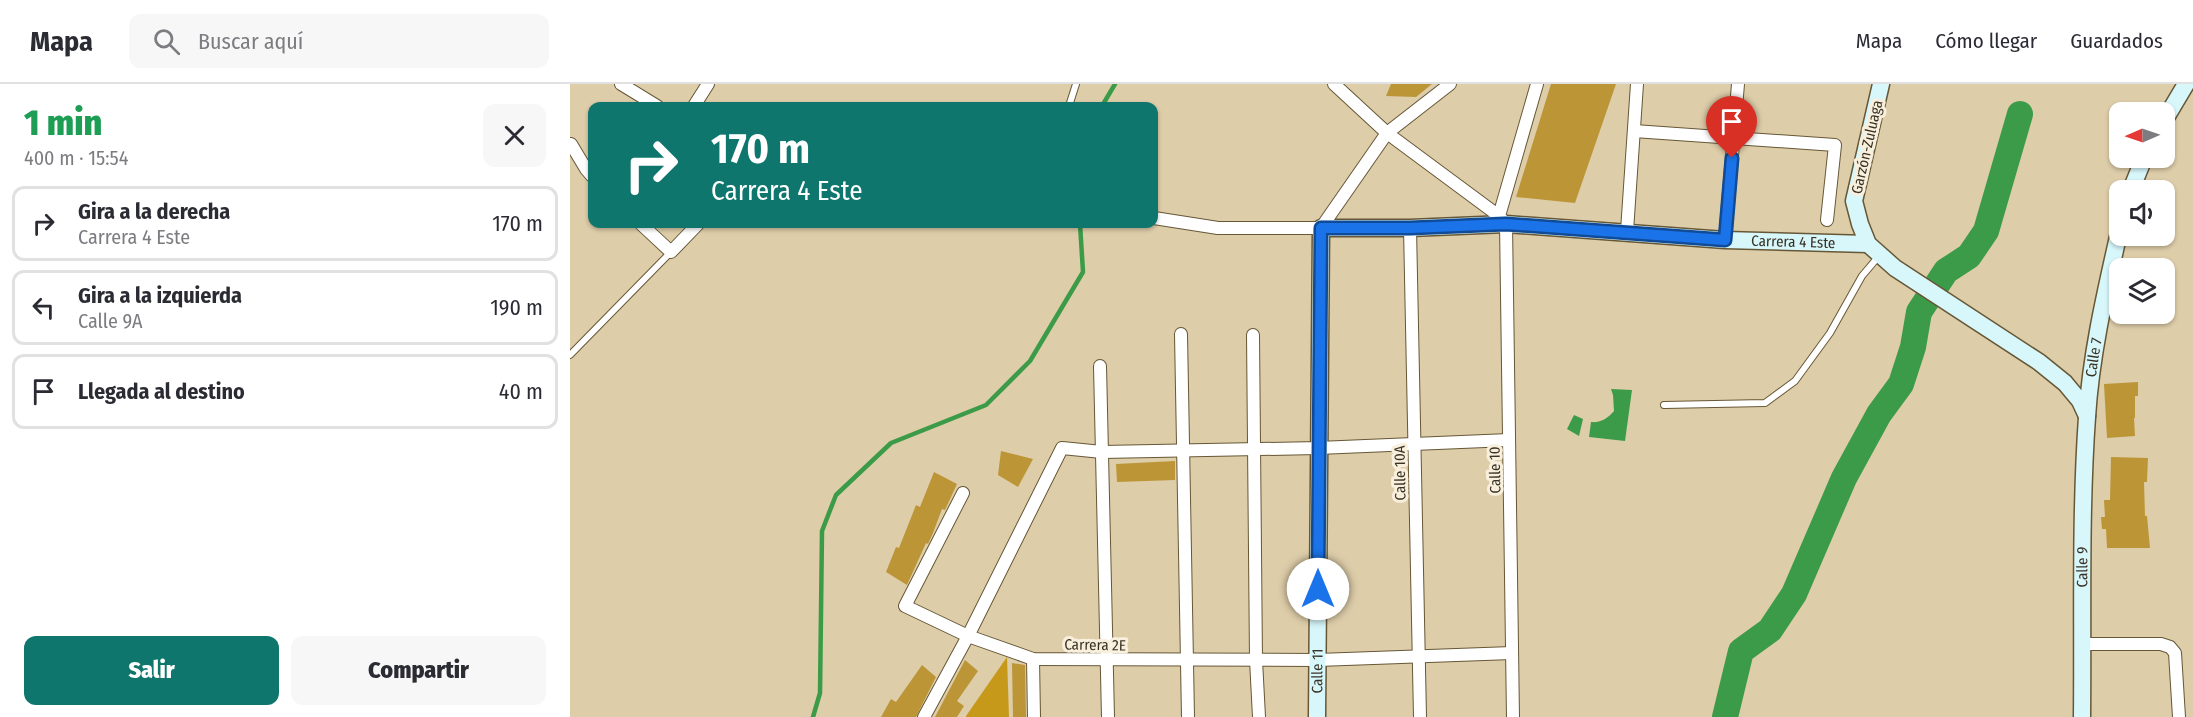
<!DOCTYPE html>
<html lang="es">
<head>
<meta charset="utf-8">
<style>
	body { margin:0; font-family:"Fira Sans Condensed",sans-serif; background:#f7f7f7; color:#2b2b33; height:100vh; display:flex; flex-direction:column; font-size:22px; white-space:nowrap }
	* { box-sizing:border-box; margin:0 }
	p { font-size:20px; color:#7c7c81 }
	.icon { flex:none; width:33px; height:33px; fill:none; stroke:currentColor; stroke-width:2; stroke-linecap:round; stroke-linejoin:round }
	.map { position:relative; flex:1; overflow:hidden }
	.side { display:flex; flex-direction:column; background:#fff; width:570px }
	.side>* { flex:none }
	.guide { position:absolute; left:18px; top:18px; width:570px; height:126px; border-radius:12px; box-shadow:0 2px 4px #0004; background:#0f766e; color:#fff; overflow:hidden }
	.needle { width:39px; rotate:268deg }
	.controls { position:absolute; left:1539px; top:18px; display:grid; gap:12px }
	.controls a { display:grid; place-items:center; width:66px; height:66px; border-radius:12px; background:#fff; box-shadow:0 2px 4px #0004; font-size:30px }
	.pin { position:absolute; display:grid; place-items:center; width:51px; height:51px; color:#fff; margin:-62px -26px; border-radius:50% 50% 50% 0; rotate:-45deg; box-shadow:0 0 6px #0007 }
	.pin .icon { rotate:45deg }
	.me { position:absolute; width:66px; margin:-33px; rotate:0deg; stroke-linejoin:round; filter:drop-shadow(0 0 4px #0008) }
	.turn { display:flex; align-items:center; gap:21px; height:126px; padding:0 24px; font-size:27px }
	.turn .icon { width:78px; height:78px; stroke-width:2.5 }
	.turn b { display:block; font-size:42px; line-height:51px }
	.round { display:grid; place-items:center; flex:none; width:63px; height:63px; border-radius:12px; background:#f7f7f7 }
	.head { display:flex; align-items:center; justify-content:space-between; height:102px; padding:0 24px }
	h1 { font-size:36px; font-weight:800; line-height:45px; color:#1e9e55 }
	.button { display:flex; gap:12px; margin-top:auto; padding:12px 24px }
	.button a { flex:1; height:69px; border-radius:12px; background:#0f766e; color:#fff; font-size:24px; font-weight:800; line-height:69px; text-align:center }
	.button a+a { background:#f7f7f7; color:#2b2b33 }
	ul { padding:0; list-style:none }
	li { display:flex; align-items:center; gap:18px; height:75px; margin:0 12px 9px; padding:0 12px; border:3px solid #e1e1e2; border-radius:12px }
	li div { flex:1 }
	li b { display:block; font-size:22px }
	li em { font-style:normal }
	header { display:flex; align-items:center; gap:36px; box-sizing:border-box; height:84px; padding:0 30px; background:#fff; border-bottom:2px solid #e1e1e2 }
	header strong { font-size:28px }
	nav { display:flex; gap:33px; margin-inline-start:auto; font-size:21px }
	.search { width:420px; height:54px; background:#f7f7f7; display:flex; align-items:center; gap:15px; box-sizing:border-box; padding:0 21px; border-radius:12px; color:#7c7c81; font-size:22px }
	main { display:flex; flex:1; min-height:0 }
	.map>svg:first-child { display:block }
	.green { fill:#c7991a }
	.water { fill:#3c9b49 }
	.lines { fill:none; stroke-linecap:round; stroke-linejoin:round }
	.stream { stroke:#3c9b49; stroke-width:4.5 }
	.river { stroke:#3c9b49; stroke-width:26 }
	.building { fill:#bc9537 }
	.lane-casing { stroke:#665736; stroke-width:8 }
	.street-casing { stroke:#665736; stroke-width:14 }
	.secondary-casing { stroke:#665736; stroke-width:19 }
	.lane { stroke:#fff; stroke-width:6 }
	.street { stroke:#fff; stroke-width:12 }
	.secondary { stroke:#d7f7fb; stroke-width:16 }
	.route-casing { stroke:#114b97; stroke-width:15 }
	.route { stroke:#1a73e8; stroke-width:10 }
	.labels { text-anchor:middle; stroke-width:6; stroke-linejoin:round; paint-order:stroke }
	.street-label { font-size:15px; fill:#393224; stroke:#f8efdd }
</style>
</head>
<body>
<header>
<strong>Mapa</strong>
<div class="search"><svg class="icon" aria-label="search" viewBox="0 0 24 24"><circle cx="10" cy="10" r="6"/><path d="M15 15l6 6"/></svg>Buscar aquí</div>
<nav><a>Mapa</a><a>Cómo llegar</a><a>Guardados</a></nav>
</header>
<main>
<section class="side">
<div class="head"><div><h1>1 min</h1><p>400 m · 15:54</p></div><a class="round"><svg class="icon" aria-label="close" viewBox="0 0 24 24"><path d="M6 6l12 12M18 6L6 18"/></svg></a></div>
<ul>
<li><svg class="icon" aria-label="right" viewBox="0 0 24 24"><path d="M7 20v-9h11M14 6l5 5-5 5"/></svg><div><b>Gira a la derecha</b><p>Carrera 4 Este</p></div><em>170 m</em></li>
<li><svg class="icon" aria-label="left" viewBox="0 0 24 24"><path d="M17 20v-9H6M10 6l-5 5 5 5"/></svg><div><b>Gira a la izquierda</b><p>Calle 9A</p></div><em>190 m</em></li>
<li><svg class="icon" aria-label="arrive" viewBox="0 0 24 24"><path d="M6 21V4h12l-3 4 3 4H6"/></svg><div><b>Llegada al destino</b></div><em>40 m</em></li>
</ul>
<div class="button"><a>Salir</a><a>Compartir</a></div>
</section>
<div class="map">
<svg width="1623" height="633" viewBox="0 0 1623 633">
	<rect width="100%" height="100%" fill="#decda9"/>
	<polygon class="green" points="437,573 439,633 396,633 396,632"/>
	<g class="water">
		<path d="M1041 305 1062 306 1055 357 1019 353 1021 338C1031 339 1038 334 1044 327L1043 311Z"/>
		<polygon points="1004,331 1013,335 1009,352 997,345"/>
	</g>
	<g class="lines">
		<g class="stream">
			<polyline points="532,22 545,0"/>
			<polyline points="243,633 250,609 252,447 266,411 321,359 416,321 460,277 513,188 510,140"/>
		</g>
		<polyline class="river" points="1155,633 1171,567 1200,546 1224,510 1274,394 1309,330 1331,300 1343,263 1349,228 1376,187 1399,172 1416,147 1450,30"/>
	</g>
	<g class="building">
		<polygon points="821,0 862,0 846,13 816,12"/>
		<polygon points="981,0 1046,0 1005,119 946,113"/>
		<polygon points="1568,298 1568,312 1565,312 1565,334 1564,334 1565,352 1537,354 1534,300"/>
		<polygon points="431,367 463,375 448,403 428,391"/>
		<polygon points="1541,373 1578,374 1577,398 1574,398 1575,432 1577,432 1580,464 1537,464 1536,445 1532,445 1531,433 1535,433 1534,416 1540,416"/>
		<polygon points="605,377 605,396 547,398 546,380"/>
		<polygon points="364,388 387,400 375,426 372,425 363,449 358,460 356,459 337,501 316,488 326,463 329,464 346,421 350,423"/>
		<polygon points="395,576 408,587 387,617 394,622 387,633 365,633"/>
		<polygon points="442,579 455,581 456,633 443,633"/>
		<polygon points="352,581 366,593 346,633 311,633 321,615 326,618"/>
	</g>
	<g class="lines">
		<defs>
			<g id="lane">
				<polyline points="499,22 506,0"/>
				<polyline points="0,271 101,168"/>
				<polyline points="1094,321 1195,319 1225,297 1260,249 1292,192 1309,172"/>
			</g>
			<g id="street">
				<polyline points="51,0 87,22"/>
				<polyline points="764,0 817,49 929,132"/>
				<polyline points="124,22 138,0"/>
				<polyline points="1064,47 1265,61 1257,136"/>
				<polyline points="1,60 16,85 22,92"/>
				<polyline points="584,134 648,144 751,144 817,49 880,0"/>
				<polyline points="71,140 101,168 128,140"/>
				<polyline points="840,144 850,633"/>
				<polyline points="1057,147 1067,0"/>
				<polyline points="1155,156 1168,0"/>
				<polyline points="611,250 618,633"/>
				<polyline points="683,251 686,576 689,633"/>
				<polyline points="530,282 538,633"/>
				<polyline points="393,409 335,522 398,552 492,364 532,368 748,364 939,356"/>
				<polyline points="1513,560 1591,560 1600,563 1605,569 1609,633"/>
				<polyline points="463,575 464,633"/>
				<polyline points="354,633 398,552 463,575 748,576 942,569"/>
				<polyline points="943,633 936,140 929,132 967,0"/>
			</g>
			<g id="secondary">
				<polyline points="1311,0 1284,117 1290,140 1298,160 1325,184 1469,278 1495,299 1510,317 1517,332"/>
				<polyline points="1594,37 1616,0"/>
				<polyline points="1561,106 1574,74"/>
				<path id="s1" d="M747 633 751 144H840L936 140 1155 156 1298 160"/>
				<path id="s2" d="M1512 633C1513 533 1510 432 1517 333 1521 269 1536 206 1550 144"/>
			</g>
		</defs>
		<use href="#lane" class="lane-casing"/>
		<use href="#street" class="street-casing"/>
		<use href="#secondary" class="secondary-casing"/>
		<use href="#lane" class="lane"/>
		<use href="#street" class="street"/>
		<use href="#secondary" class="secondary"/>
	</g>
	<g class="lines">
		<defs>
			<polyline id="route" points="748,505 751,144 840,144 936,140 1155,156 1162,74"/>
		</defs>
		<use href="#route" class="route-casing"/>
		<use href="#route" class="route"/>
	</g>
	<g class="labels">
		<g class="street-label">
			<text transform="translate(1297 63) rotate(-77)" y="5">Garzón-Zuluaga</text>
			<text dy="5" stroke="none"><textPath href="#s1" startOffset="962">Carrera 4 Este</textPath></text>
			<text dy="5" stroke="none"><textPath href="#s2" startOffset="360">Calle 7</textPath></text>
			<text transform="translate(925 386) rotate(-91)" y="5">Calle 10</text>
			<text transform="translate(830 389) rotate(-91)" y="5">Calle 10A</text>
			<text dy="5" stroke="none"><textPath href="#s2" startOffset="150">Calle 9</textPath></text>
			<text transform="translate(525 561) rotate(1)" y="5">Carrera 2E</text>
			<text dy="5" stroke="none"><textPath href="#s1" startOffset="46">Calle 11</textPath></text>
		</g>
	</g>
</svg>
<div class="controls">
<a><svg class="needle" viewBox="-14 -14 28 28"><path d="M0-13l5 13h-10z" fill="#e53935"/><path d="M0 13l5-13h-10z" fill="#7c7c81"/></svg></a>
<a><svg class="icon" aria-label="sound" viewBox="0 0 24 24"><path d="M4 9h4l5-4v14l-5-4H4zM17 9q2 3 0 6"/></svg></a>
<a><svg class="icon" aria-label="layers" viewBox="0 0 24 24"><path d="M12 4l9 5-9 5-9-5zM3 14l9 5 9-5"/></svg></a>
</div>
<div class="pin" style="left:1162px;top:74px;background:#d93025"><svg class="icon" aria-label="arrive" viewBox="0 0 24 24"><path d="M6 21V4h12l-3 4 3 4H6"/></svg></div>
<svg class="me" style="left:748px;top:505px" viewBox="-20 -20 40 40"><circle r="19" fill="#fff"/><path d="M0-13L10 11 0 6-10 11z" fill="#1a73e8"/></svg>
<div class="guide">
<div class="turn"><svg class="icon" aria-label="right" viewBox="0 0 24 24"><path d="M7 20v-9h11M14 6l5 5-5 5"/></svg><div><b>170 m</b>Carrera 4 Este</div></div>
</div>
</div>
</main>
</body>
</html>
